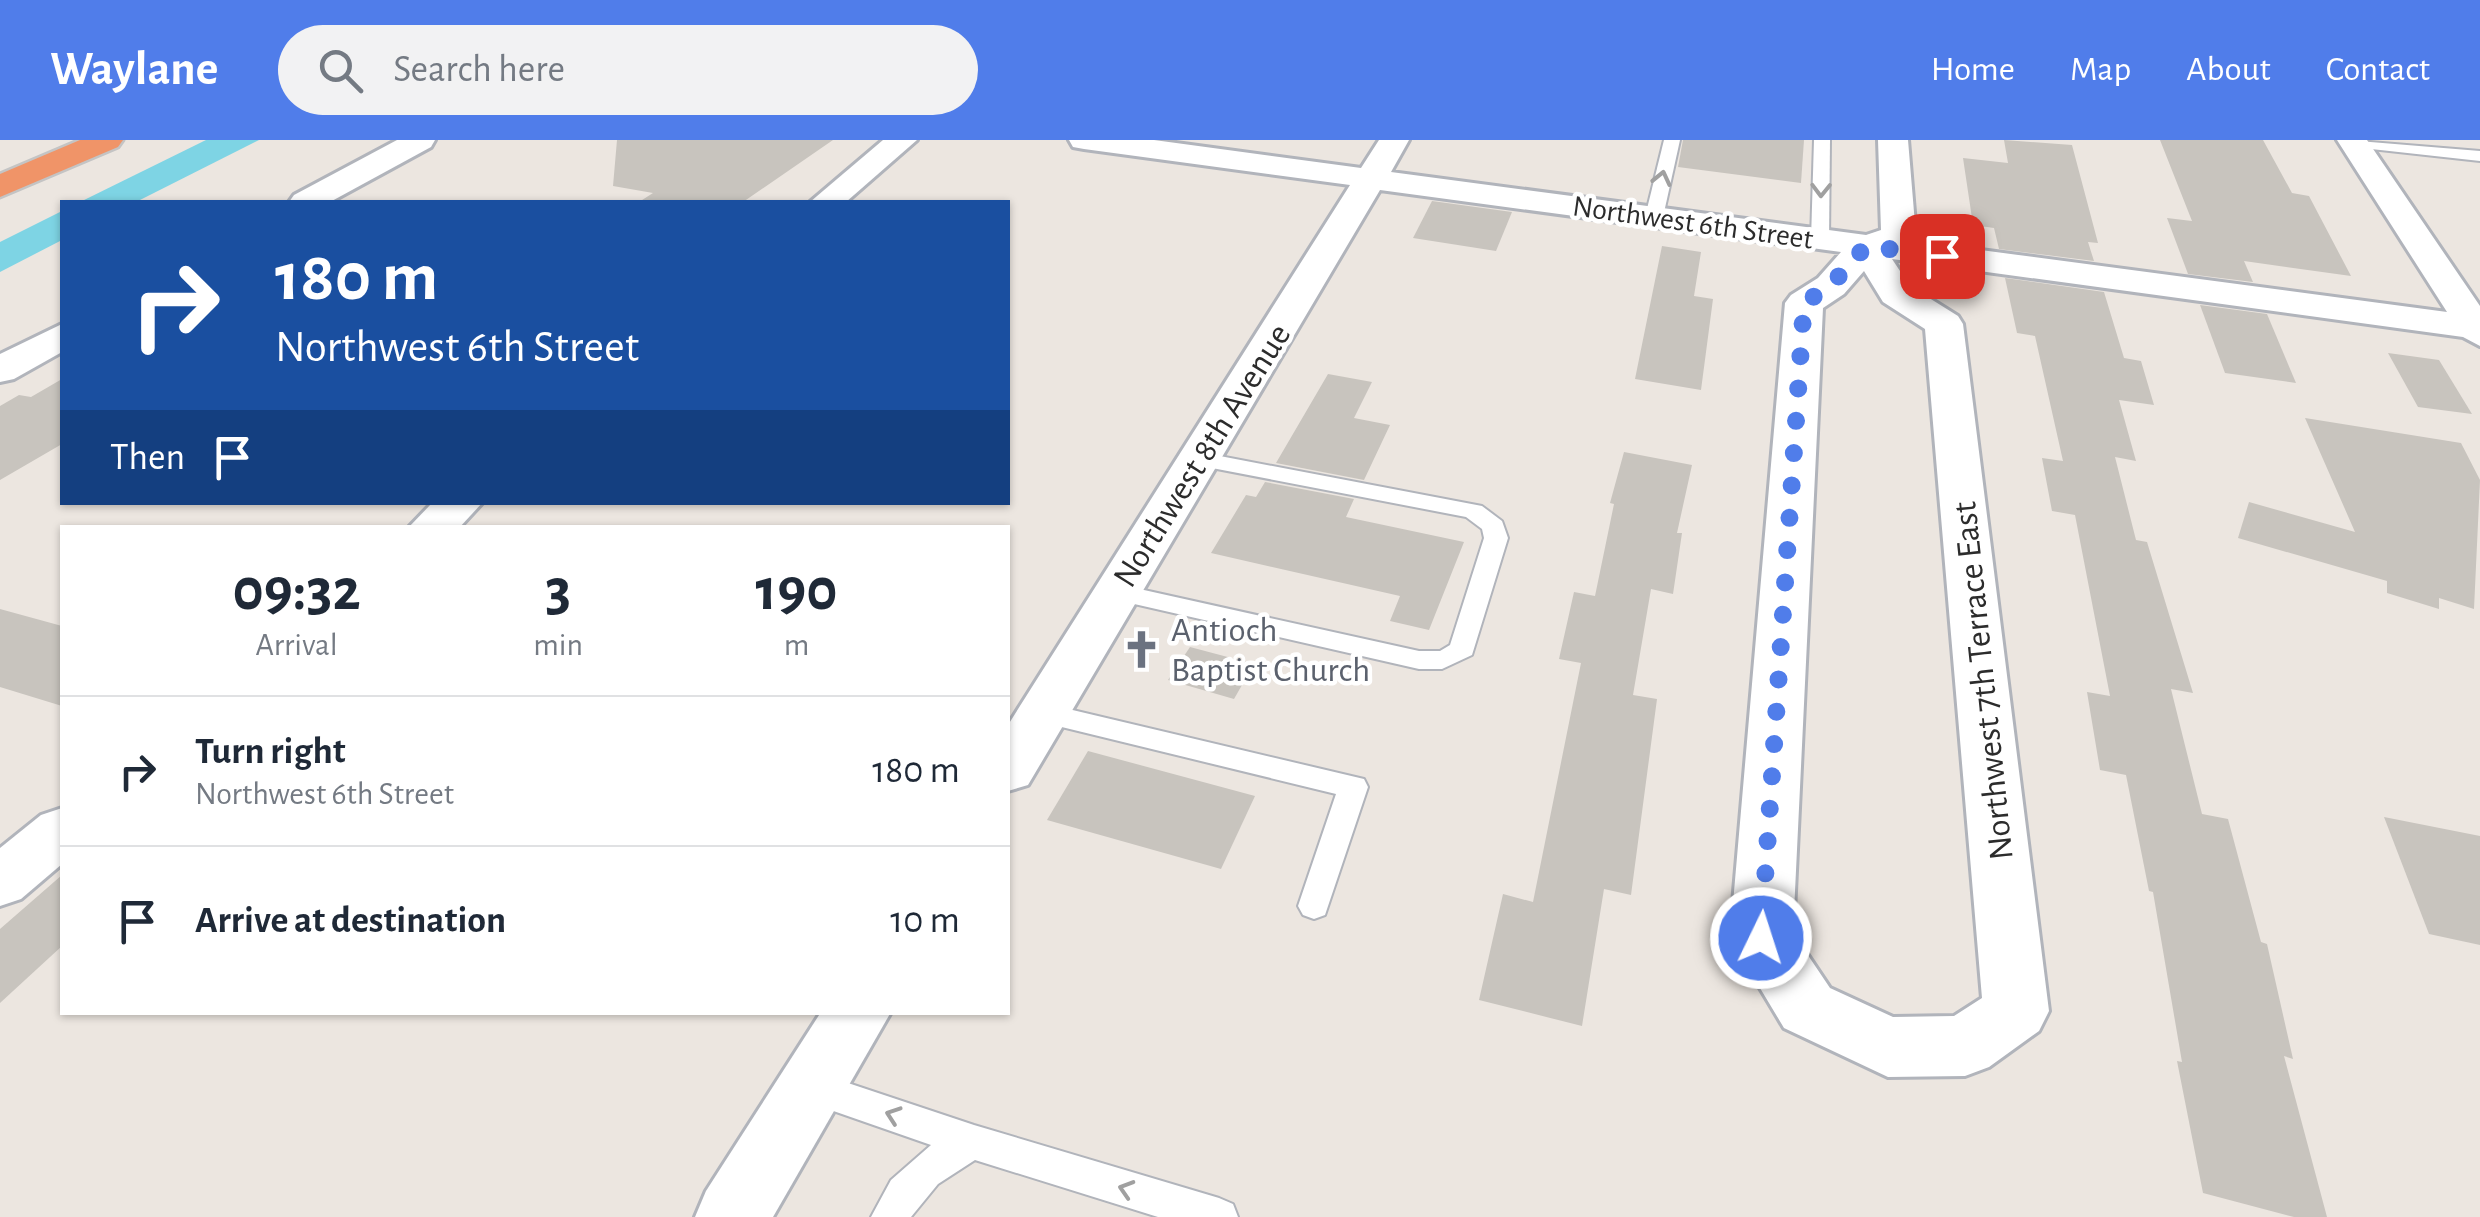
<!DOCTYPE html>
<html lang="en">
<head>
<meta charset="utf-8">
<style>
	body { margin:0; font-family:"Alegreya Sans",sans-serif; background:#f2f2f3; color:#1f2937; height:100vh; display:flex; flex-direction:column; font-size:38px; white-space:nowrap }
	* { box-sizing:border-box; margin:0 }
	p { font-size:32px; color:#747a83 }
	.icon { flex:none; width:55px; height:55px; fill:none; stroke:currentColor; stroke-width:2; stroke-linecap:round; stroke-linejoin:round }
	.map { position:relative; flex:1; overflow:hidden }
	.sheet { position:absolute; left:60px; top:385px; width:950px; height:490px; display:flex; flex-direction:column; background:#fff; border-radius:0px; box-shadow:0 2px 8px #0004 }
	.sheet>* { flex:none }
	.top-card { position:absolute; left:60px; top:60px; width:950px; height:305px; border-radius:0px; box-shadow:0 2px 8px #0004; background:#1a4fa0; color:#fff; overflow:hidden }
	.pin { position:absolute; display:grid; place-items:center; width:85px; height:85px; color:#fff; margin:-42px; border-radius:20px; box-shadow:0 5px 15px #0006 }
	.me { position:absolute; width:110px; margin:-55px; rotate:4deg; stroke-linejoin:round; filter:drop-shadow(0 0 8px #0008) }
	.turn { display:flex; align-items:center; gap:35px; height:210px; padding:0 50px; font-size:45px }
	.turn .icon { width:130px; height:130px; stroke-width:2.5 }
	.turn b { display:block; font-size:70px; line-height:85px }
	.then { display:flex; align-items:center; height:95px; padding:0 50px; background:#0003; gap:20px; font-size:38px }
	.eta { display:flex; justify-content:space-evenly; align-items:center; height:170px; text-align:center }
	.eta b { font-size:60px; font-weight:700; line-height:70px }
	ul { padding:0; list-style:none }
	li { display:flex; align-items:center; gap:30px; height:150px; padding:0 50px; border-top:2px solid #e0e1e3 }
	li div { flex:1 }
	li b { display:block; font-size:38px }
	li em { font-style:normal }
	header { display:flex; align-items:center; gap:60px; box-sizing:border-box; height:140px; padding:0 50px; background:#507dea; color:#fff }
	header strong { font-size:48px }
	nav { display:flex; gap:55px; margin-inline-start:auto; font-size:35px }
	.search { width:700px; height:90px; background:#f2f2f3; display:flex; align-items:center; gap:25px; box-sizing:border-box; padding:0 35px; border-radius:55px; color:#747a83; font-size:38px }
	.map>svg:first-child { display:block }
	.water { fill:#7ed4e4 }
	.building { fill:#c8c4be }
	.lines { fill:none; stroke-linecap:round; stroke-linejoin:round }
	.lane-casing { stroke:#b1b4bb; stroke-width:4 }
	.street-casing { stroke:#b1b4bb; stroke-width:6 }
	.highway-casing { stroke:#c4c4c4; stroke-width:5 }
	.lane { fill:#fff; fill-rule:evenodd }
	.street { fill:#fff; fill-rule:evenodd }
	.highway { fill:#f09468; fill-rule:evenodd }
	.oneway { stroke:#a0a0a0 }
	.route { stroke:#507dea; stroke-width:18; stroke-dasharray:0 32.4 }
	.labels { text-anchor:middle; stroke-width:9; stroke-linejoin:round; paint-order:stroke }
	.far-street-label { font-size:30px; fill:#2c2c2c; stroke:#fff }
	.street-label { font-size:35px; fill:#2c2c2c; stroke:#fff }
	.worship-label { font-size:35px; fill:#5b616d; stroke:#fff; text-anchor:start }
</style>
</head>
<body>
<header>
<strong>Waylane</strong>
<div class="search"><svg class="icon" aria-label="search" viewBox="0 0 24 24"><circle cx="10" cy="10" r="6"/><path d="M15 15l6 6"/></svg>Search here</div>
<nav><a>Home</a><a>Map</a><a>About</a><a>Contact</a></nav>
</header>
<div class="map">
<svg width="2480" height="1077" viewBox="0 0 2480 1077">
	<rect width="100%" height="100%" fill="#ece6e0"/>
	<g class="water">
		<polygon points="206,0 259,0 136,62 80,62"/>
		<polygon points="62,71 62,100 0,132 0,102"/>
	</g>
	<g class="building">
		<polygon points="617,0 833,0 743,62 639,62 653,53 613,46"/>
		<polygon points="1683,0 1804,0 1801,43 1678,27"/>
		<polygon points="2004,0 2072,5 2098,103 2088,102 2094,121 1999,109 1994,88 1973,85 1963,18 2008,23"/>
		<polygon points="2160,0 2263,0 2292,53 2309,56 2351,136 2244,121 2253,142 2188,134 2167,78 2192,81"/>
		<polygon points="1432,61 1512,72 1496,111 1413,98"/>
		<polygon points="1662,106 1701,112 1694,156 1713,159 1701,250 1635,239"/>
		<polygon points="2005,138 2104,152 2124,218 2141,221 2154,265 2119,260 2136,321 2115,317 2136,400 2147,402 2193,553 2171,549 2202,674 2228,679 2261,802 2267,804 2293,919 2284,916 2327,1077 2294,1077 2203,1053 2177,921 2182,922 2153,752 2149,751 2126,635 2100,630 2087,552 2110,556 2075,375 2052,371 2042,318 2063,321 2035,196 2017,193"/>
		<polygon points="2200,165 2267,174 2296,243 2225,233"/>
		<polygon points="2388,213 2439,220 2472,274 2418,267"/>
		<polygon points="1328,234 1372,242 1354,278 1390,285 1364,340 1276,323"/>
		<polygon points="62,239 62,304 0,340 0,266 19,255 31,257"/>
		<polygon points="2305,278 2461,303 2480,340 2474,469 2439,458 2439,469 2387,453 2387,441 2238,398 2249,362 2355,392"/>
		<polygon points="1624,312 1692,325 1677,393 1682,393 1673,454 1651,449 1633,555 1657,559 1631,755 1604,749 1582,886 1479,860 1503,754 1533,762 1581,523 1559,519 1574,452 1595,456 1614,364 1610,363"/>
		<polygon points="1265,342 1354,359 1346,377 1464,402 1429,490 1390,481 1400,456 1211,413 1246,355 1256,357"/>
		<polygon points="0,469 62,486 62,566 0,547"/>
		<polygon points="1190,507 1254,524 1234,559 1168,540"/>
		<polygon points="1088,611 1255,656 1221,729 1047,680"/>
		<polygon points="2384,677 2480,696 2480,805 2429,794"/>
		<polygon points="62,735 62,806 0,863 0,789"/>
	</g>
	<g class="lines">
		<defs>
			<g id="lane">
				<polygon points="1664,0 1680,0 1663,77 1654,82 1645,77"/>
				<polygon points="1814,0 1830,0 1829,100 1820,105 1811,100"/>
				<polygon points="2346,0 2480,11 2480,21 2353,7 2347,5"/>
				<polygon points="1199,312 1482,366 1502,381 1508,398 1472,515 1442,529 1419,529 1108,458 1104,452 1117,444 1419,511 1440,511 1450,505 1484,398 1482,389 1466,377 1191,324 1188,319 1191,314"/>
				<polygon points="1043,563 1364,639 1368,647 1325,775 1314,779 1303,775 1298,766 1336,654 1033,580 1029,573 1033,566"/>
				<polygon points="812,931 974,985 1219,1058 1233,1064 1238,1077 1158,1077 975,1020 938,1044 911,1077 871,1077 891,1040 931,1005 799,959 794,947 799,935"/>
			</g>
			<g id="street">
				<polygon points="397,0 435,0 431,7 330,62 289,62 294,55"/>
				<polygon points="883,0 917,0 846,62 810,62"/>
				<path d="M1069 0H1154L1361 28 1379 0H1409L1391 32 1866 95 1881 90 1878 0H1908L1916 96 1913 101 2447 172 2337 0H2367L2480 166V206L2463 197 1892 119 1910 146 1958 176 1963 184 2049 871 2039 891 1989 927 1965 936 1888 937 1784 888 1730 798 1785 163 1791 155 1818 138 1841 112 1380 50 1028 645 1008 651V585L1350 45 1084 9 1073 7ZM1864 131 1883 162 1925 189 1982 858 1954 876 1893 877 1830 848 1793 793 1823 168 1844 154Z"/>
				<polygon points="62,184 62,212 14,239 0,242 0,214"/>
				<polygon points="433,362 483,362 459,388 408,388"/>
				<polygon points="62,668 62,724 21,759 0,766 0,708 41,675"/>
				<polygon points="821,872 891,872 773,1077 695,1077 706,1051"/>
			</g>
			<polygon id="highway" points="80,0 123,0 118,7 0,57 0,34"/>
		</defs>
		<use href="#lane" class="lane-casing"/>
		<use href="#street" class="street-casing"/>
		<use href="#highway" class="highway-casing"/>
		<use href="#lane" class="lane"/>
		<use href="#street" class="street"/>
		<use href="#highway" class="highway"/>
	</g>
	<defs><path id="oneway-chevron" d="M-2-3.5L2.5 0L-2 3.5" fill="none" stroke-width="1.6" stroke-linecap="round" stroke-linejoin="round" transform="scale(2.5)"/></defs>
	<g class="oneway">
		<use href="#oneway-chevron" transform="translate(1662 38) rotate(-77)"/>
		<use href="#oneway-chevron" transform="translate(1821 50) rotate(91)"/>
		<use href="#oneway-chevron" transform="translate(893 975) rotate(-161)"/>
		<use href="#oneway-chevron" transform="translate(1126 1049) rotate(-163)"/>
	</g>
	<g class="lines">
		<polyline class="route" points="1761,798 1804,163 1830,146 1866,106 1942,116"/>
	</g>
	<defs>
		<symbol id="church-bare" viewBox="-9 -9 18 18"><path d="M-1.2-6h2.4v3.5h3.3v2.4h-3.3V6h-2.4V-.1h-3.3v-2.4h3.3Z" fill="#6b7280" stroke="#fff" stroke-width="2.5" paint-order="stroke"/></symbol>
	</defs>
	<g fill-rule="evenodd">
		<use href="#church-bare" x="1114" y="482" width="55" height="55"/>
	</g>
	<g class="labels">
		<g class="far-street-label">
			<text transform="translate(1693 82) rotate(8)" y="10">Northwest 6th Street</text>
		</g>
		<g class="street-label">
			<text transform="translate(1201 315) rotate(-58)" y="12">Northwest 8th Avenue</text>
			<text transform="translate(1982 541) rotate(-96)" y="12">Northwest 7th Terrace East</text>
		</g>
		<g class="worship-label">
			<text x="1171" y="501">Antioch<tspan x="1171" dy="40">Baptist Church</tspan></text>
		</g>
	</g>
</svg>
<div class="pin" style="left:1942px;top:116px;background:#d93025"><svg class="icon" aria-label="arrive" viewBox="0 0 24 24"><path d="M6 21V4h12l-3 4 3 4H6"/></svg></div>
<svg class="me" style="left:1761px;top:798px" viewBox="-20 -20 40 40"><circle r="17" fill="#507dea" stroke="#fff" stroke-width="3"/><path d="M0-11L8 9 0 5-8 9z" fill="#fff"/></svg>
<div class="top-card">
<div class="turn"><svg class="icon" aria-label="right" viewBox="0 0 24 24"><path d="M7 20v-9h11M14 6l5 5-5 5"/></svg><div><b>180 m</b>Northwest 6th Street</div></div>
<div class="then">Then<svg class="icon" aria-label="arrive" viewBox="0 0 24 24"><path d="M6 21V4h12l-3 4 3 4H6"/></svg></div>
</div>
<section class="sheet">
<div class="eta">
<div><b>09:32</b><p>Arrival</p></div>
<div><b>3</b><p>min</p></div>
<div><b>190</b><p>m</p></div>
</div>
<ul>
<li><svg class="icon" aria-label="right" viewBox="0 0 24 24"><path d="M7 20v-9h11M14 6l5 5-5 5"/></svg><div><b>Turn right</b><p>Northwest 6th Street</p></div><em>180 m</em></li>
<li><svg class="icon" aria-label="arrive" viewBox="0 0 24 24"><path d="M6 21V4h12l-3 4 3 4H6"/></svg><div><b>Arrive at destination</b></div><em>10 m</em></li>
</ul>
</section>
</div>
</body>
</html>
